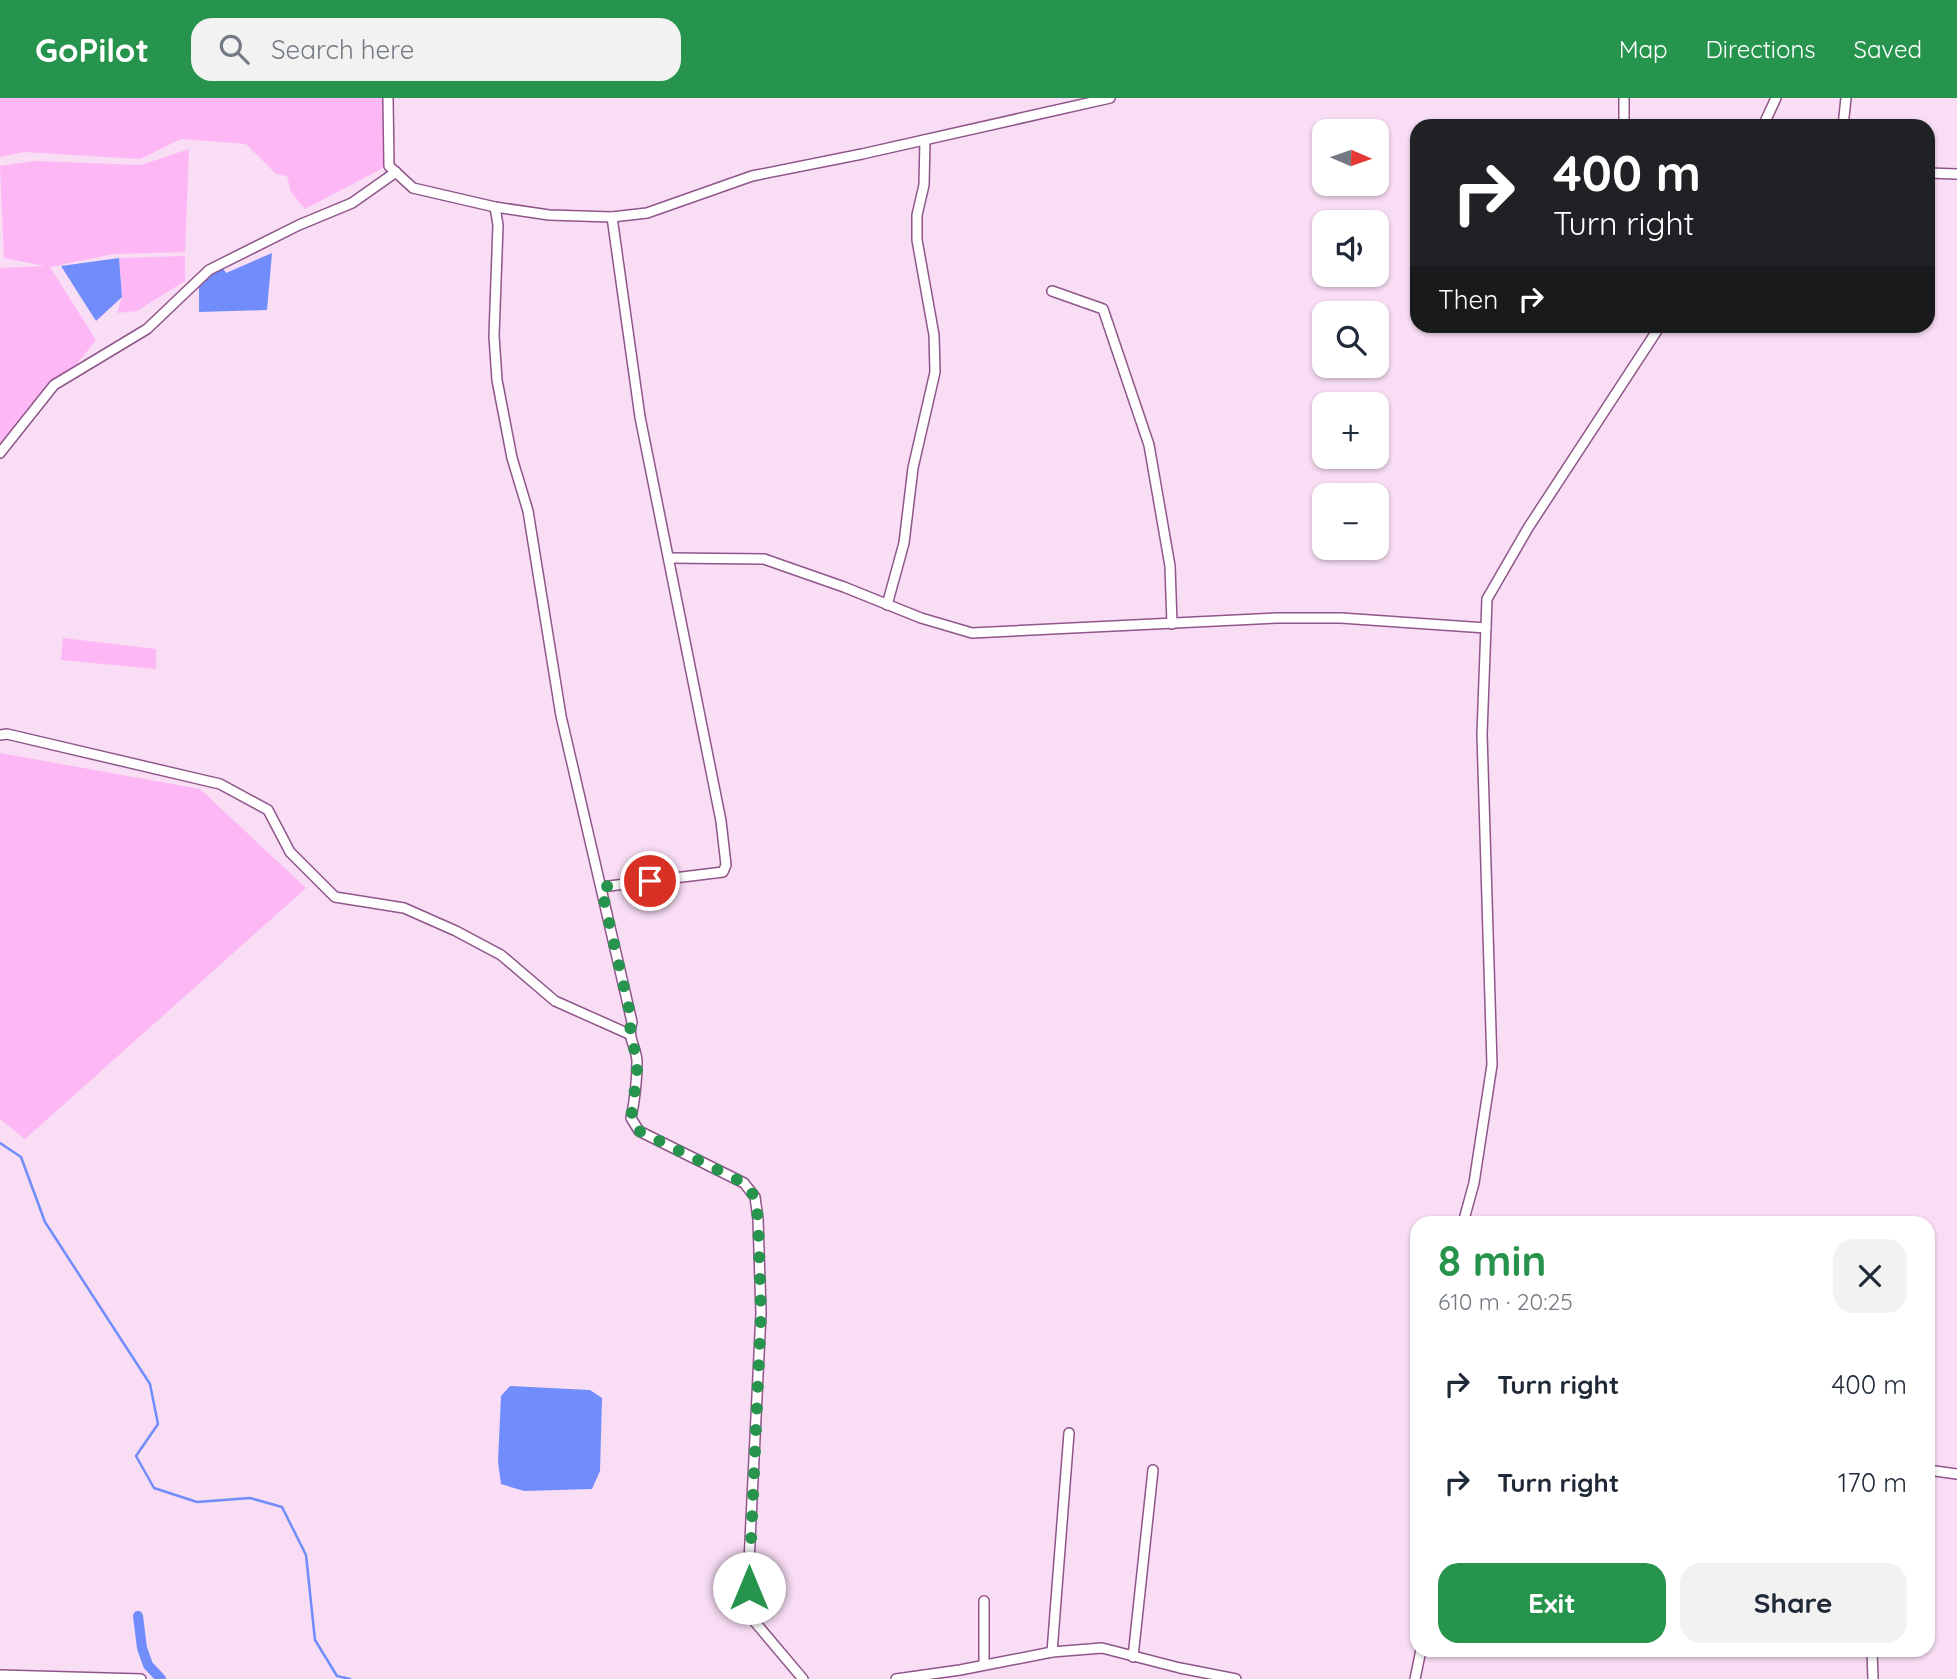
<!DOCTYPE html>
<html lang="en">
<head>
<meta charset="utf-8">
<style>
	body { margin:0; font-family:Quicksand,sans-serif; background:#f2f2f3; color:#1f2937; height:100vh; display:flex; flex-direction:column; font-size:26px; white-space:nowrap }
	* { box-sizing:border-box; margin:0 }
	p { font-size:23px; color:#747a83 }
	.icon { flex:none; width:38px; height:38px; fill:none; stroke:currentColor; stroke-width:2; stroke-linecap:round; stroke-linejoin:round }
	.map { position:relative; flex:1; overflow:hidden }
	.drawer { position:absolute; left:1410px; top:1118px; width:525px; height:441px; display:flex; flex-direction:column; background:#fff; border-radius:21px; box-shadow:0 2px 5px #0004 }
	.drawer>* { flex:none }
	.top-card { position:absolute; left:1410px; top:21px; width:525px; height:214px; border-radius:21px; box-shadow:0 2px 5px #0004; background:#202124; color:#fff; overflow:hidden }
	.needle { width:46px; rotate:92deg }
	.fabs { position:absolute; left:1312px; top:21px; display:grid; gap:14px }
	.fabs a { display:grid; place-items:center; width:77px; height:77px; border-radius:14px; background:#fff; box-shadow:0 2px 5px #0004; font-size:35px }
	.pin { position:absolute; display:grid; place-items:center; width:60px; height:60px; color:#fff; margin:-30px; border:4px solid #fff; border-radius:50%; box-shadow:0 2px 7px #0007 }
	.me { position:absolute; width:77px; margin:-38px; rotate:0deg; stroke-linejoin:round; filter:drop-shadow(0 0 5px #0008) }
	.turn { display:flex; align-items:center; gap:24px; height:147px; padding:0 28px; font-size:32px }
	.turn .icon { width:91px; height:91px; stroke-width:2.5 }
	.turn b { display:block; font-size:49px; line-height:60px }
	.then { display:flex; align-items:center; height:66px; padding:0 28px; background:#0003; gap:14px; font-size:26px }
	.round { display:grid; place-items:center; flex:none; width:74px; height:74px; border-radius:21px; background:#f2f2f3 }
	.headline { display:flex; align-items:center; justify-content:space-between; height:119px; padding:0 28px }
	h1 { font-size:42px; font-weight:800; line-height:52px; color:#26944d }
	.primary-button { display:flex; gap:14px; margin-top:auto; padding:14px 28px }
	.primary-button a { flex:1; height:80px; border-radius:21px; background:#26944d; color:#fff; font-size:28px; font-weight:800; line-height:80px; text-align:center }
	.primary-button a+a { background:#f2f2f3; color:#1f2937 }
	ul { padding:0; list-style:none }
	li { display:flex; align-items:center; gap:21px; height:98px; padding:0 28px }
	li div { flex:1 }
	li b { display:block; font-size:26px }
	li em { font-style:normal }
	header { display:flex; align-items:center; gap:42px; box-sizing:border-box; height:98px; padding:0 35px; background:#26944d; color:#fff }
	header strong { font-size:33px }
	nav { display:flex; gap:38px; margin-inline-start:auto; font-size:24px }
	.search { width:490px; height:63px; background:#f2f2f3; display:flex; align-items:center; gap:18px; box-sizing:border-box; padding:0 24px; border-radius:21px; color:#747a83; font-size:26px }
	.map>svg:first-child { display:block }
	.green { fill:#fdb7f5 }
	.water { fill:#708dfb }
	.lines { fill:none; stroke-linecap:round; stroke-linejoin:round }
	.stream { stroke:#708dfb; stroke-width:2.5 }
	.canal { stroke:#708dfb; stroke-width:10 }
	.street-casing { stroke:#90558a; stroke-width:12 }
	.street { stroke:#fff; stroke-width:9 }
	.route { stroke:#26944d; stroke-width:12; stroke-dasharray:0 21.6 }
</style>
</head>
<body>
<header>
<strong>GoPilot</strong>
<div class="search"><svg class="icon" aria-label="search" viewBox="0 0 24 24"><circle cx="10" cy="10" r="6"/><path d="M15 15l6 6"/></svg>Search here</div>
<nav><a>Map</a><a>Directions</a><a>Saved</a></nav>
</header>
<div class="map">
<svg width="1957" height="1581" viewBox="0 0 1957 1581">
	<rect width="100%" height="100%" fill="#f8ddf4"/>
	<g class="green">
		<polygon points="0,0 388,0 387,68 305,111 291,94 287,78 276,76 246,46 181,41 140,61 24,54 0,59"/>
		<polygon points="189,51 185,154 114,156 50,169 96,242 0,360 0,170 45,168 4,160 0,68 35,63 141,67"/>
		<polygon points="185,158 185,183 137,213 117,215 122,199 119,160"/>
		<polygon points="63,540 156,551 156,571 61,562"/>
		<polygon points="0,655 200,691 306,790 25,1041 0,1021"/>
	</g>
	<g class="water">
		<polygon points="272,155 267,212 199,214 199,182 221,167 226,175"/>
		<polygon points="119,160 122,199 96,223 61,168"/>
		<polygon points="510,1288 590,1292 602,1300 600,1373 592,1391 524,1393 501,1386 498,1364 501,1298"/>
	</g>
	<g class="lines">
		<polyline class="stream" points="0,1045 21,1059 45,1124 150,1286 158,1326 136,1358 154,1390 197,1404 250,1400 282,1409 306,1457 315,1542 337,1578 350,1581"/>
		<polyline class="canal" points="138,1518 142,1550 148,1567 161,1581"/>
		<defs>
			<g id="street">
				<polyline points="388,0 389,68 413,90 495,109 549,117 612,119 647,115 752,78 862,56 1110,0"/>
				<polyline points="1624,28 1624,0"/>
				<polyline points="1763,28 1776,0"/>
				<polyline points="1843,28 1846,0"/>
				<polyline points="1928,75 1957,76"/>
				<path d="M495 109 498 127 494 238 497 282 512 360 528 413 561 618 632 924C627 942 636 947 637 963 637 983 635 1001 631 1020L639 1033 744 1085 755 1099 758 1121 761 1215 749 1464V1517L803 1581"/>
				<polyline points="1052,193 1103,211 1149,347 1170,468 1172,526"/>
				<polyline points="0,355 54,287 147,231 209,172 299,127 352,105 396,74"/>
				<polyline points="670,460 764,461 844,489 921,520 972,535 1277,520 1341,520 1486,530"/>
				<polyline points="887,507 904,445 913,370 935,274 934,237 917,142 917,117 924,87 925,42"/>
				<polyline points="0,637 7,636 220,686 268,712 290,754 335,799 404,810 456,833 501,857 555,903 629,936"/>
				<polyline points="601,789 723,774 726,767 721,723 640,319 612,119"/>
				<polyline points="1463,1125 1474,1085 1492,967 1482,636 1487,501 1528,430 1660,228"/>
				<polyline points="1928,1372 1957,1376"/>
				<polyline points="984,1503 984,1567"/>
				<polyline points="1872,1552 1873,1581"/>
				<polyline points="1052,1554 1069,1335"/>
				<polyline points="1133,1559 1153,1372"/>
				<polyline points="0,1577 141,1581"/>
				<polyline points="896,1581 960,1572 1052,1554 1102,1550 1180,1570 1236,1581"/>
				<polyline points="1415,1581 1421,1552"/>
			</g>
		</defs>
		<use href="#street" class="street-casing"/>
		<use href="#street" class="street"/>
	</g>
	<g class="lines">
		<polyline class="route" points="650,783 601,789 632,924 629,936 637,959 637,976 631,1020 639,1033 744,1085 755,1099 758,1121 761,1215 749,1490"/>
	</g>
</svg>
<div class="fabs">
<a><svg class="needle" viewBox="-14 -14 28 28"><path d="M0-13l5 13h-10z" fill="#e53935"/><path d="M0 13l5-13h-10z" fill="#747a83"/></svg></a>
<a><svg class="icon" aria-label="sound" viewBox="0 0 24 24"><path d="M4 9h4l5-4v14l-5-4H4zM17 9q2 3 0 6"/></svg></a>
<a><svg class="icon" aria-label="search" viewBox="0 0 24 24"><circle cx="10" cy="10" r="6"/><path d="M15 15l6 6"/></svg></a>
<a>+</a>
<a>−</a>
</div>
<div class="pin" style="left:650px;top:783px;background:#d93025"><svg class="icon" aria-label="arrive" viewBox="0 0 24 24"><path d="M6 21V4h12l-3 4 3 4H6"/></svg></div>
<svg class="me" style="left:749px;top:1490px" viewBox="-20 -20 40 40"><circle r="19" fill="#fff"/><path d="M0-13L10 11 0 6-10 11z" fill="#26944d"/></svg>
<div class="top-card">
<div class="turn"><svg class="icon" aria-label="right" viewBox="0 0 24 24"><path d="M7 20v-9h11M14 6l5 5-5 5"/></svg><div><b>400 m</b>Turn right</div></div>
<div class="then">Then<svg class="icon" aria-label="right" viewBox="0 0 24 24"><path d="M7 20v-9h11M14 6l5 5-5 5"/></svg></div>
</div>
<section class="drawer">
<div class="headline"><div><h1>8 min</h1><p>610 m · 20:25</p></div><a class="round"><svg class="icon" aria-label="close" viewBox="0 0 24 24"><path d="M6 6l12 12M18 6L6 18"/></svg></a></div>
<ul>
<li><svg class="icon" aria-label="right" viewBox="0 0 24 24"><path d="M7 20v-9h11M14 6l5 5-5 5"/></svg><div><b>Turn right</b></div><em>400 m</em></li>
<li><svg class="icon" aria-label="right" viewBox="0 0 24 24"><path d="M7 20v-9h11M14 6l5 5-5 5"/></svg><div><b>Turn right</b></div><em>170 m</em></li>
</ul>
<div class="primary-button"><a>Exit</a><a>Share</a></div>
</section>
</div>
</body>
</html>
